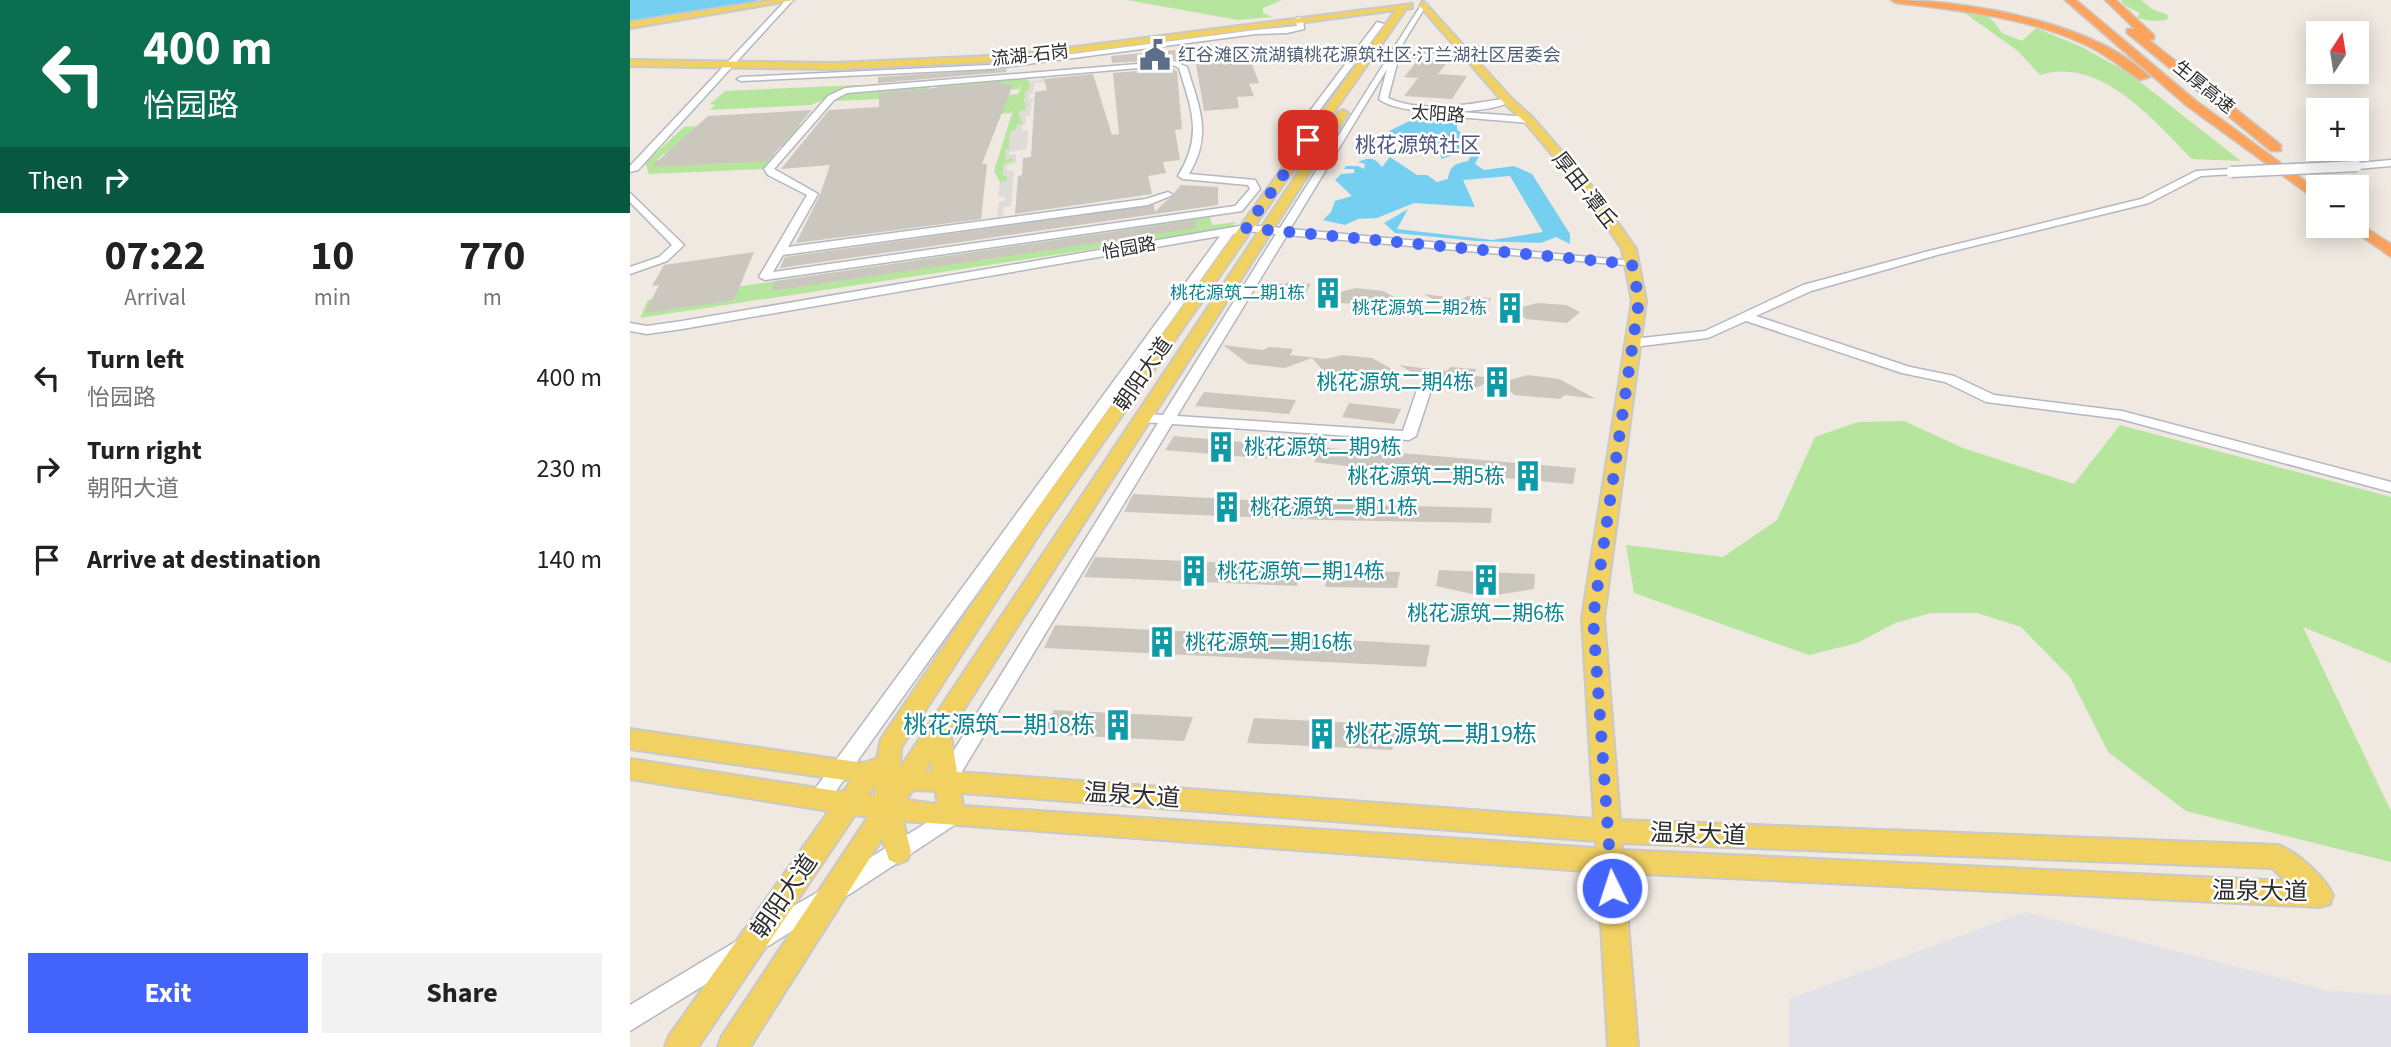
<!DOCTYPE html>
<html lang="en">
<head>
<meta charset="utf-8">
<style>
	body { margin:0; font-family:"Source Sans 3","Noto Sans SC",sans-serif; background:#f2f2f2; color:#222; height:100vh; display:flex; flex-direction:column; font-size:26px; white-space:nowrap }
	* { box-sizing:border-box; margin:0 }
	p { font-size:23px; color:#767676 }
	.icon { flex:none; width:38px; height:38px; fill:none; stroke:currentColor; stroke-width:2; stroke-linecap:round; stroke-linejoin:round }
	.map { position:relative; flex:1; overflow:hidden }
	.panel { display:flex; flex-direction:column; background:#fff; width:630px }
	.panel>* { flex:none }
	.guide { background:#0b6e4f; color:#fff; overflow:hidden }
	.needle { width:46px; rotate:12deg }
	.controls { position:absolute; left:1676px; top:21px; display:grid; gap:14px }
	.controls a { display:grid; place-items:center; width:63px; height:63px; border-radius:0px; background:#fff; box-shadow:0 4px 18px #0003; font-size:35px }
	.pin { position:absolute; display:grid; place-items:center; width:60px; height:60px; color:#fff; margin:-30px; border-radius:14px; box-shadow:0 4px 10px #0006 }
	.me { position:absolute; width:77px; margin:-38px; rotate:356deg; stroke-linejoin:round; filter:drop-shadow(0 0 5px #0008) }
	.turn { display:flex; align-items:center; gap:24px; height:147px; padding:0 28px; font-size:32px }
	.turn .icon { width:91px; height:91px; stroke-width:2.5 }
	.turn b { display:block; font-size:49px; line-height:60px }
	.then { display:flex; align-items:center; height:66px; padding:0 28px; background:#0003; gap:14px; font-size:26px }
	.eta { display:flex; justify-content:space-evenly; align-items:center; height:119px; text-align:center }
	.eta b { font-size:42px; font-weight:700; line-height:49px }
	.primary-button { display:flex; gap:14px; margin-top:auto; padding:14px 28px }
	.primary-button a { flex:1; height:80px; border-radius:0px; background:#4264fb; color:#fff; font-size:28px; font-weight:700; line-height:80px; text-align:center }
	.primary-button a+a { background:#f2f2f2; color:#222 }
	ul { padding:0; list-style:none }
	li { display:flex; align-items:center; gap:21px; height:91px; padding:0 28px }
	li div { flex:1 }
	li b { display:block; font-size:26px }
	li em { font-style:normal }
	main { display:flex; flex:1; min-height:0 }
	.map>svg:first-child { display:block }
	.industrial { fill:#e3e1e8 }
	.green { fill:#b6e59e }
	.plaza { fill:#dfdcd8 }
	.water { fill:#75cff0 }
	.building { fill:#cbc7bf }
	.lines { fill:none; stroke-linecap:round; stroke-linejoin:round }
	.minor-casing { stroke:#b4b7c1; stroke-width:3 }
	.major-casing { stroke:#c9c9c9; stroke-width:4 }
	.highway-casing { stroke:#c9c9c9; stroke-width:3 }
	.minor { fill:#fff; fill-rule:evenodd }
	.major { fill:#f2d163; fill-rule:evenodd }
	.highway { fill:#ffa35c; fill-rule:evenodd }
	.minor-bridge-casing { stroke:#b4b7c1; stroke-width:13; stroke-linecap:butt }
	.minor-bridge { stroke:#fff; stroke-width:10 }
	.route { stroke:#4264fb; stroke-width:12; stroke-dasharray:0 21.6 }
	.labels { text-anchor:middle; stroke-width:5; stroke-linejoin:round; paint-order:stroke }
	.far-street-label { font-size:18px; fill:#2e2e2e; stroke:#fff }
	.far-service-label { font-size:18px; fill:#4e5e75; stroke:#fff; text-anchor:start }
	.far-culture-label { font-size:18px; fill:#0d838f; stroke:#fff; text-anchor:end }
	.far-quarter-label { font-size:21px; fill:#4d5680; stroke:#fff }
	.street-label { font-size:21px; fill:#2e2e2e; stroke:#fff }
	.culture-label { font-size:21px; fill:#0d838f; stroke:#fff; text-anchor:start }
	.near-culture-label { font-size:24px; fill:#0d838f; stroke:#fff; text-anchor:end }
	.near-street-label { font-size:24px; fill:#2e2e2e; stroke:#fff }
</style>
</head>
<body>
<main>
<section class="panel">
<div class="guide">
<div class="turn"><svg class="icon" aria-label="left" viewBox="0 0 24 24"><path d="M17 20v-9H6M10 6l-5 5 5 5"/></svg><div><b>400 m</b>怡园路</div></div>
<div class="then">Then<svg class="icon" aria-label="right" viewBox="0 0 24 24"><path d="M7 20v-9h11M14 6l5 5-5 5"/></svg></div>
</div>
<div class="eta">
<div><b>07:22</b><p>Arrival</p></div>
<div><b>10</b><p>min</p></div>
<div><b>770</b><p>m</p></div>
</div>
<ul>
<li><svg class="icon" aria-label="left" viewBox="0 0 24 24"><path d="M17 20v-9H6M10 6l-5 5 5 5"/></svg><div><b>Turn left</b><p>怡园路</p></div><em>400 m</em></li>
<li><svg class="icon" aria-label="right" viewBox="0 0 24 24"><path d="M7 20v-9h11M14 6l5 5-5 5"/></svg><div><b>Turn right</b><p>朝阳大道</p></div><em>230 m</em></li>
<li><svg class="icon" aria-label="arrive" viewBox="0 0 24 24"><path d="M6 21V4h12l-3 4 3 4H6"/></svg><div><b>Arrive at destination</b></div><em>140 m</em></li>
</ul>
<div class="primary-button"><a>Exit</a><a>Share</a></div>
</section>
<div class="map">
<svg width="1761" height="1047" viewBox="0 0 1761 1047">
	<rect width="100%" height="100%" fill="#efe9e1"/>
	<polygon class="industrial" points="1395,912 1699,991 1761,995 1761,1047 1159,1047 1159,999"/>
	<g class="green">
		<polygon points="497,0 652,0 633,8 633,13 642,17 608,20"/>
		<polygon points="1491,0 1511,0 1522,9 1538,15 1537,20 1521,21 1507,18 1510,13 1494,5"/>
		<path d="M1332 11 1357 16 1365 23 1372 33 1392 41 1406 28 1452 47 1500 74 1611 161 1562 159C1524 121 1471 56 1410 75L1388 51Z"/>
		<polygon points="396,79 399,81 399,91 395,91 396,110 389,112 389,116 392,116 392,125 380,133 379,150 375,159 382,158 382,162 374,164 373,176 378,176 377,181 370,182 364,171 383,110 381,113 286,120 296,101 388,94 393,82 389,89 303,95 306,85"/>
		<polygon points="228,85 181,105 80,110 85,105 80,104 95,91"/>
		<polygon points="300,87 293,97 205,101 213,92 220,91"/>
		<polygon points="174,125 154,147 33,154 27,160 148,154 134,169 19,174 15,163 54,127 66,126 62,131"/>
		<polygon points="580,217 582,225 606,222 601,228 10,318 18,300"/>
		<polygon points="1274,421 1333,448 1444,484 1490,425 1761,497 1761,663 1673,627 1761,811 1761,862 1556,811 1478,752 1440,677 1391,627 1347,613 1301,613 1265,623 1227,643 1179,655 1004,593 996,545 1093,557 1147,520 1185,437 1228,422"/>
	</g>
	<polygon class="plaza" points="415,74 414,82 404,83 403,94 399,94 399,99 404,99 401,103 400,116 396,116 396,124 391,126 392,131 398,130 397,149 379,152 379,155 386,154 386,163 377,165 377,171 384,171 381,206 374,207 373,215 370,217 367,216 369,202 375,201 375,197 368,197 370,182 377,181 377,176 373,176 374,163 382,162 382,158 375,159 375,150 379,149 380,133 386,130 387,125 392,124 389,111 396,110 396,103 391,101 394,101 395,91 399,91 399,81 411,80 411,75"/>
	<g class="water">
		<polygon points="0,0 129,0 112,5 0,23"/>
		<path d="M790 116 827 124V129C835 138 844 143 850 154L845 164 854 170 884 166 902 174 940 234V244L926 237 911 243 846 241 765 233 754 223 778 209 767 229 862 240 913 232 880 176 833 180 845 207 784 203 747 218 728 219 715 225 693 220 701 212 705 201 722 196 705 180 711 174 724 173V169H714L716 166H728L734 169 735 164 728 162C740 157 744 157 752 167L760 157 787 175H797L807 182 818 179C820 166 824 164 838 161L842 153 835 150 812 159 807 149 797 145 811 138 772 139 759 131Z"/>
	</g>
	<g class="building">
		<polygon points="545,50 546,59 482,63 481,56"/>
		<polygon points="620,59 629,83 619,84 624,96 607,97 609,108 574,111 566,64"/>
		<polygon points="788,60 819,60 808,74 837,76 822,99 774,96 788,78 774,77"/>
		<polygon points="542,68 547,71 552,129 545,130 550,160 533,162 536,173 518,176 522,194 385,214 388,176 392,175 393,158 401,157 405,92 417,90 414,79 463,74 482,135 489,134 483,73"/>
		<polygon points="377,69 376,72 248,83 248,77"/>
		<polygon points="372,82 371,85 383,84 352,164 357,164 351,219 166,243 190,195 200,165 151,169 199,110 249,107 249,93"/>
		<polygon points="182,110 138,161 21,167 78,116"/>
		<polygon points="551,185 588,187 588,205 150,268 155,257 524,205 525,212 537,200 545,196 544,193"/>
		<polygon points="565,220 566,228 141,291 145,281"/>
		<polygon points="124,252 104,300 15,313 29,285 22,286 34,265"/>
		<polygon points="632,282 654,284 659,282 681,284 672,299 641,295 628,288"/>
		<polygon points="726,288 753,291 782,307 710,303 702,294"/>
		<polygon points="794,294 833,299 837,296 861,298 855,314 823,311"/>
		<polygon points="908,303 936,305 950,312 937,323 896,319 884,309"/>
		<polygon points="593,345 633,350 639,347 663,349 660,355 696,359 712,355 742,358 776,377 743,374 737,378 695,373 682,358 655,368 618,364"/>
		<polygon points="769,365 816,371 821,367 846,369 844,376 868,378 843,389 804,385"/>
		<polygon points="898,375 929,379 966,399 935,395 930,399 884,395 872,382"/>
		<polygon points="574,392 666,400 659,414 565,406"/>
		<polygon points="719,403 771,409 764,424 712,417"/>
		<polygon points="544,436 647,445 640,459 535,450"/>
		<polygon points="693,447 758,455 759,452 946,468 943,484 740,466 739,469 684,462"/>
		<polygon points="503,494 698,504 862,508 861,523 693,520 494,512"/>
		<polygon points="465,557 673,566 667,586 454,577"/>
		<polygon points="699,570 770,572 767,588 695,587"/>
		<polygon points="809,570 905,574 904,589 866,595 842,594 806,586"/>
		<polygon points="425,625 648,636 800,645 796,667 414,648"/>
		<polygon points="424,710 563,717 554,741 412,734"/>
		<polygon points="624,718 766,725 762,750 617,743"/>
	</g>
	<g class="lines">
		<defs>
			<g id="minor">
				<polygon points="156,0 163,0 8,170 0,172 0,166"/>
				<path d="M793 2 797 4 767 53 816 54 833 48 837 50 817 58 771 57 768 60 758 98C792 114 842 104 878 98L882 101C858 115 771 117 749 99L757 69 660 229 1002 261 1006 262V266L657 235 547 416 773 431 787 390 794 386 801 390 786 436 779 440 542 424 322 788 315 790 308 788 305 782 308 776 528 423 513 422 506 418 513 414 533 415 646 234 616 231 603 234 196 805 189 808 182 805 179 799 182 793 590 236 52 329 17 334 0 331V323L17 326 52 321 616 225 650 228Z"/>
				<polygon points="669,17 673,19 674,29 657,33 626,34 359,69 111,81 107,79 111,77 359,65 626,30 667,26 665,19"/>
				<polygon points="747,22 754,24 671,135 665,135 665,131"/>
				<path d="M544 61 557 67C569 107 583 134 559 174L625 180 630 189 612 211 135 280 129 277 177 195 138 175 134 169 198 96 215 88ZM543 65 549 68C562 111 573 135 548 176L553 179 618 185 620 189 605 206 143 272 153 255 518 205 543 195 538 192 516 199 158 247 188 194 144 169 204 100 217 93Z"/>
				<polygon points="831,112 899,117 903,120 899,123 828,117 827,115"/>
				<polygon points="1761,160 1761,166 1727,169 1722,166 1727,163"/>
				<polygon points="1601,169 1604,170 1604,174 1571,176 1519,203 1307,255 1181,291 1126,316 1280,367 1324,376 1364,395 1492,411 1761,482 1761,492 1491,419 1356,402 1315,382 1272,373 1116,321 1078,338 1003,347 997,343 1003,339 1075,331 1173,285 1299,251 1511,199 1566,171"/>
				<polygon points="0,193 54,245 37,261 0,274 0,267 29,257 42,245 0,202"/>
				<polygon points="322,807 329,810 332,816 329,822 220,894 212,897 204,894 201,887 204,880"/>
				<polygon points="193,889 201,892 204,899 201,906 140,945 132,948 124,945 121,937 124,929"/>
				<polygon points="110,939 118,942 121,950 118,958 0,1031 0,1005"/>
			</g>
			<g id="major">
				<polygon points="144,0 164,0 0,28 0,22"/>
				<path d="M793 1 882 99 903 118 964 189 1006 249 1016 301 974 618 990 820 1648 845C1667 852 1695 877 1703 895L1700 904 1690 907 994 873 1008 1047H978L968 872 273 821 281 852 277 860 268 864 259 860 252 839 120 1047H88L92 1036 238 817 225 815 68 1047H35L39 1036 199 811 0 779V759L213 792 221 781 0 749V729L234 763 247 758 251 739 400 519 766 10 382 61 206 69 0 66V60L206 63 382 55 782 4V8L776 9 414 527 271 748 270 768 708 113 713 110 718 113 320 731 327 772 964 819 952 618 1002 301 992 249 955 194 895 122 874 103 790 6ZM301 761 302 771 295 770ZM245 785V796L238 795ZM283 790 306 791 307 804 276 800ZM331 793 966 841V848L333 806ZM992 843 1642 868 1656 881 992 850Z"/>
			</g>
			<g id="highway">
				<path d="M1261 0C1336 0 1465 22 1520 77L1510 80C1493 69 1478 56 1460 47 1400 17 1331 11 1266 3Z"/>
				<polygon points="1435,0 1446,0 1565,100 1689,191 1689,202 1557,106"/>
				<polygon points="1475,0 1486,0 1524,35 1524,39 1519,40 1651,145 1651,151 1641,151 1497,33 1497,29 1505,29"/>
				<polygon points="1727,222 1761,244 1761,257 1721,229 1718,226 1727,226"/>
			</g>
		</defs>
		<use href="#minor" class="minor-casing"/>
		<use href="#major" class="major-casing"/>
		<use href="#highway" class="highway-casing"/>
		<use href="#minor" class="minor"/>
		<use href="#major" class="major"/>
		<use href="#highway" class="highway"/>
		<defs>
			<polyline id="minor-bridge" points="1601,172 1727,166"/>
		</defs>
		<use href="#minor-bridge" class="minor-bridge-casing"/>
		<use href="#minor-bridge" class="minor-bridge"/>
	</g>
	<g class="lines">
		<polyline class="route" points="678,140 616,228 1002,264 1009,300 963,618 982,888"/>
	</g>
	<defs>
		<symbol id="civic-bare" viewBox="-9 -9 18 18"><path d="M-.6-6.5H3V-4.5H.6V-3L4-1V1h2V6H-6V1h2V-1L-.6-3ZM-1.2 2.5V6h2.4V2.5Z" fill="#5c6f8a" stroke="#fff" stroke-width="2.5" paint-order="stroke"/></symbol>
		<symbol id="building-bare" viewBox="-9 -9 18 18"><path d="M-4-6H4V6H1V3H-1V6H-4ZM-2.5-4.3h1.7v1.8h-1.7ZM.8-4.3h1.7v1.8H.8ZM-2.5-1h1.7V.8h-1.7ZM.8-1h1.7V.8H.8Z" fill="#0f9aa8" stroke="#fff" stroke-width="2.5" paint-order="stroke"/></symbol>
	</defs>
	<g fill-rule="evenodd">
		<use href="#civic-bare" x="503" y="33" width="44" height="44"/>
		<use href="#building-bare" x="676" y="271" width="44" height="44"/>
		<use href="#building-bare" x="858" y="286" width="44" height="44"/>
		<use href="#building-bare" x="845" y="360" width="44" height="44"/>
		<use href="#building-bare" x="569" y="425" width="44" height="44"/>
		<use href="#building-bare" x="876" y="454" width="44" height="44"/>
		<use href="#building-bare" x="575" y="485" width="44" height="44"/>
		<use href="#building-bare" x="542" y="549" width="44" height="44"/>
		<use href="#building-bare" x="834" y="558" width="44" height="44"/>
		<use href="#building-bare" x="510" y="620" width="44" height="44"/>
		<use href="#building-bare" x="466" y="703" width="44" height="44"/>
		<use href="#building-bare" x="670" y="712" width="44" height="44"/>
	</g>
	<g class="labels">
		<g class="far-street-label">
			<text transform="translate(400 55) rotate(-6)" y="6">流湖-石岗</text>
			<text transform="translate(1574 87) rotate(39)" y="6">生厚高速</text>
			<text transform="translate(808 114) rotate(4)" y="6">太阳路</text>
			<text transform="translate(499 248) rotate(-10)" y="6">怡园路</text>
		</g>
		<g class="far-service-label">
			<text x="548" y="61">红谷滩区流湖镇桃花源筑社区·汀兰湖社区居委会</text>
		</g>
		<g class="far-culture-label">
			<text x="675" y="299">桃花源筑二期1栋</text>
			<text x="857" y="314">桃花源筑二期2栋</text>
		</g>
		<g class="far-quarter-label">
			<text x="788" y="152">桃花源筑社区</text>
		</g>
		<g class="street-label">
			<text transform="translate(955 190) rotate(52)" y="7">厚田-潭丘</text>
			<text transform="translate(513 374) rotate(-55)" y="7">朝阳大道</text>
		</g>
		<g class="culture-label">
			<text x="844" y="389" text-anchor="end">桃花源筑二期4栋</text>
			<text x="614" y="454">桃花源筑二期9栋</text>
			<text x="875" y="483" text-anchor="end">桃花源筑二期5栋</text>
			<text x="620" y="514">桃花源筑二期11栋</text>
			<text x="587" y="578">桃花源筑二期14栋</text>
			<text x="856" y="620" text-anchor="middle">桃花源筑二期6栋</text>
			<text x="555" y="649">桃花源筑二期16栋</text>
		</g>
		<g class="near-culture-label">
			<text x="465" y="733">桃花源筑二期18栋</text>
			<text x="715" y="742" text-anchor="start">桃花源筑二期19栋</text>
		</g>
		<g class="near-street-label">
			<text transform="translate(502 795) rotate(4)" y="8">温泉大道</text>
			<text transform="translate(1068 834) rotate(2)" y="8">温泉大道</text>
			<text transform="translate(1630 891) rotate(1)" y="8">温泉大道</text>
			<text transform="translate(154 896) rotate(-55)" y="8">朝阳大道</text>
		</g>
	</g>
</svg>
<div class="controls">
<a><svg class="needle" viewBox="-14 -14 28 28"><path d="M0-13l5 13h-10z" fill="#e53935"/><path d="M0 13l5-13h-10z" fill="#767676"/></svg></a>
<a>+</a>
<a>−</a>
</div>
<div class="pin" style="left:678px;top:140px;background:#d93025"><svg class="icon" aria-label="arrive" viewBox="0 0 24 24"><path d="M6 21V4h12l-3 4 3 4H6"/></svg></div>
<svg class="me" style="left:982px;top:888px" viewBox="-20 -20 40 40"><circle r="17" fill="#4264fb" stroke="#fff" stroke-width="3"/><path d="M0-11L8 9 0 5-8 9z" fill="#fff"/></svg>
</div>
</main>
</body>
</html>
